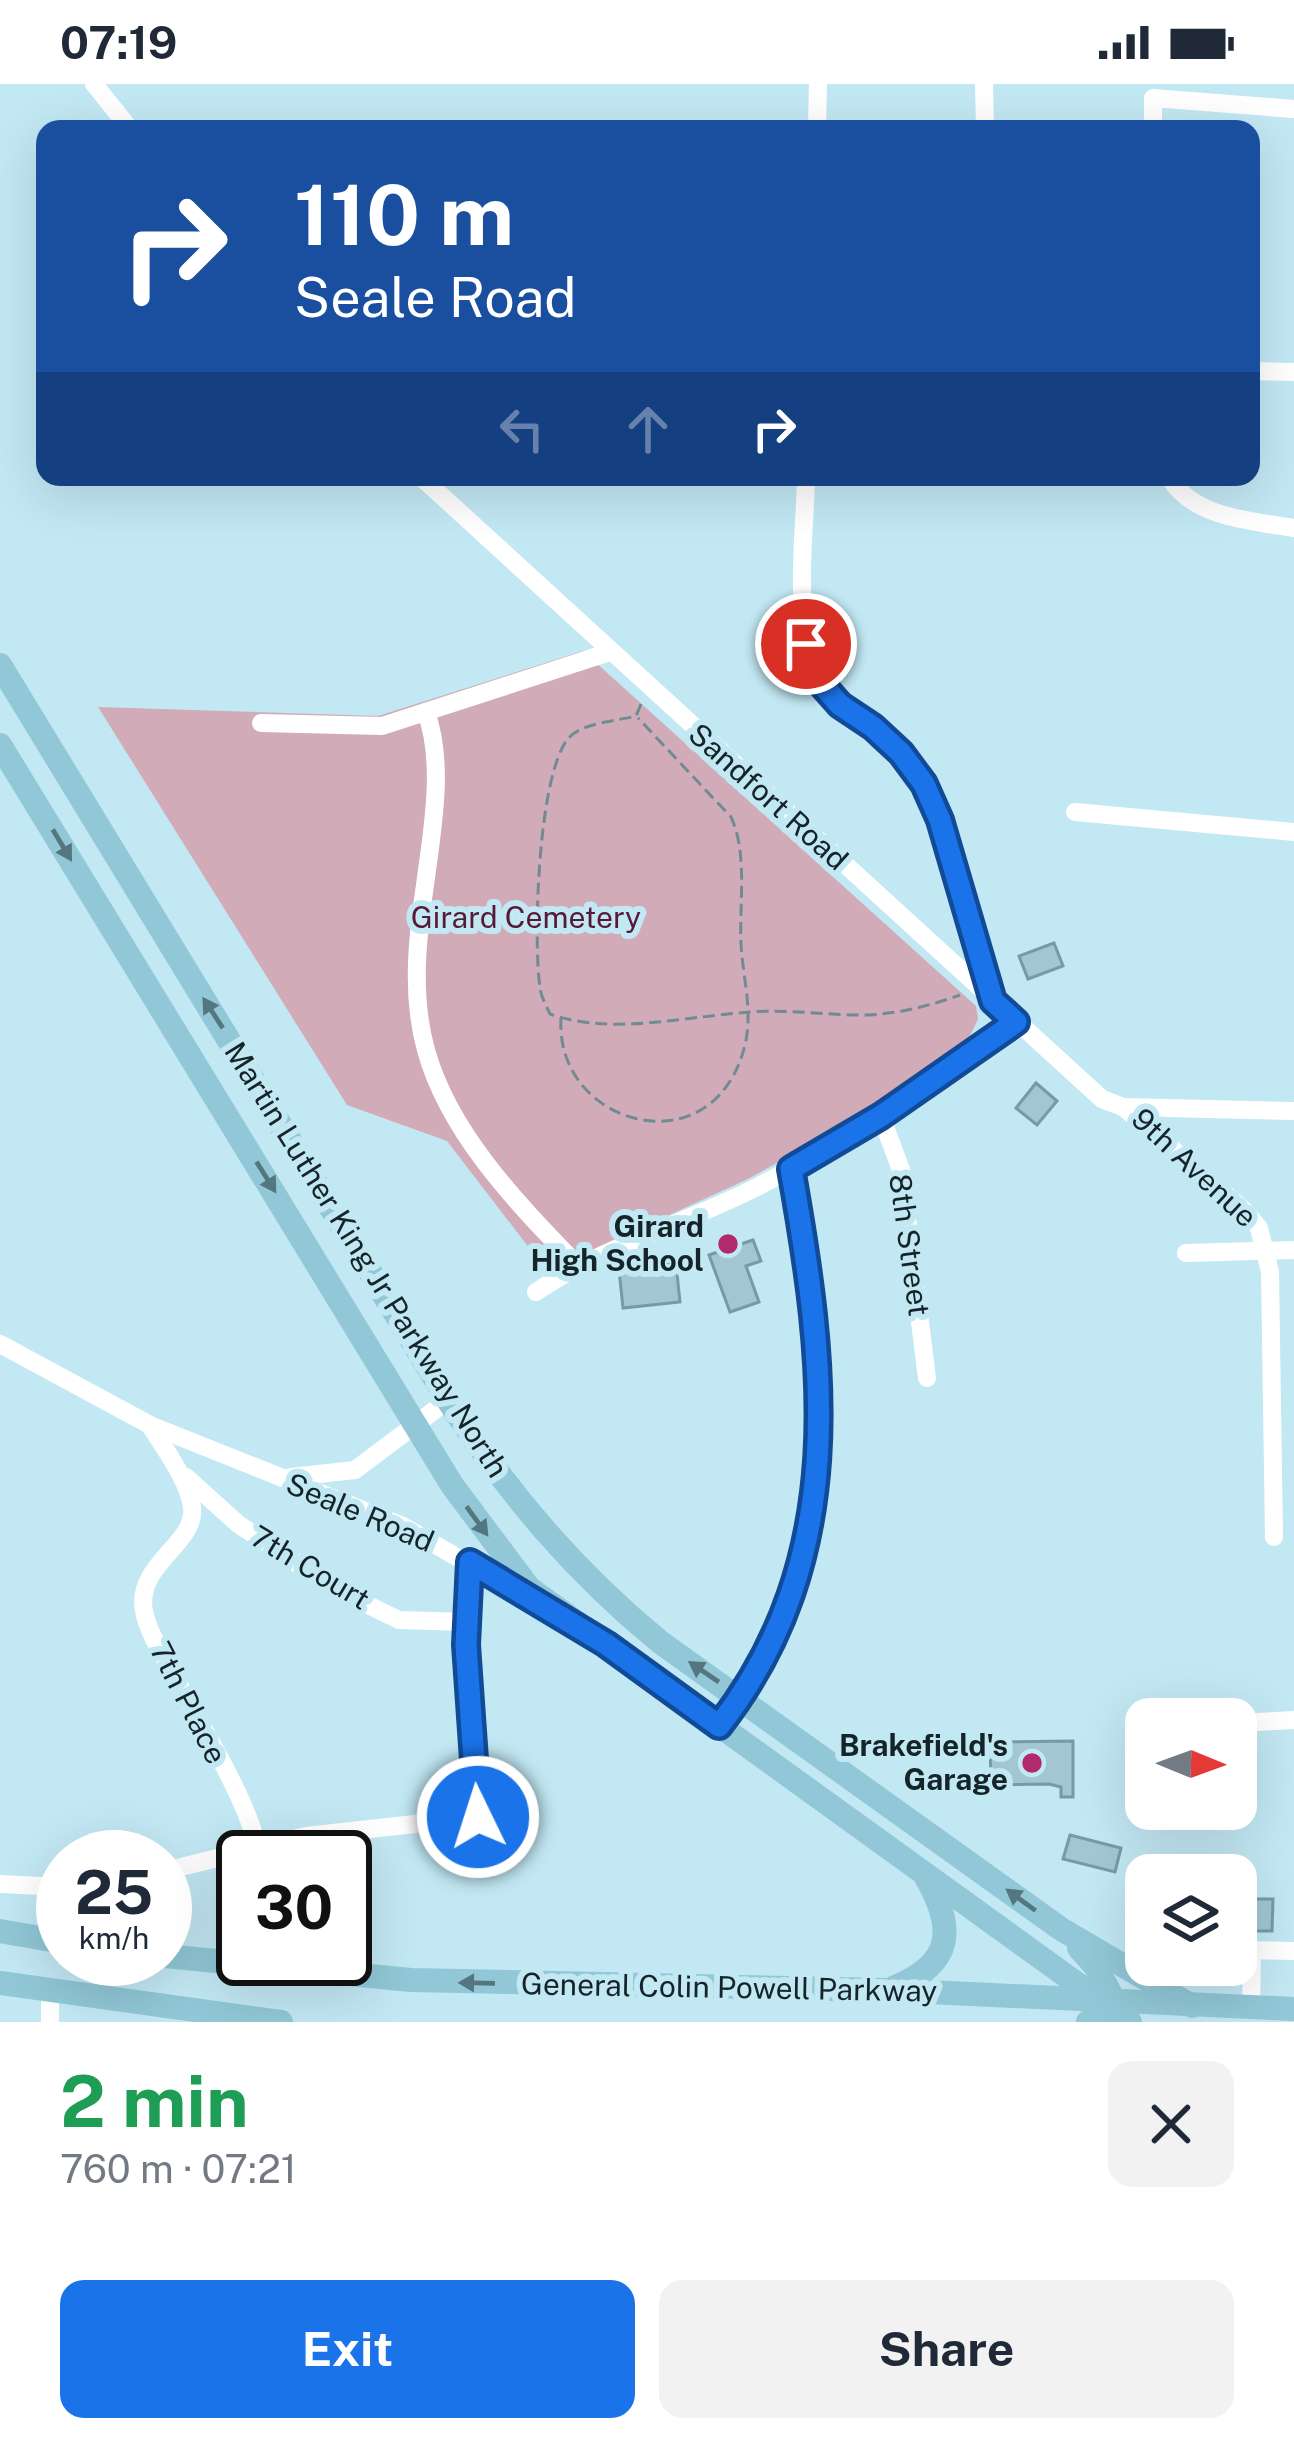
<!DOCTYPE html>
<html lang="en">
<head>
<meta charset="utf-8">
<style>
	body { margin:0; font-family:"Public Sans",sans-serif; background:#f2f2f3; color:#1f2937; height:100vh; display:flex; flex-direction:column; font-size:45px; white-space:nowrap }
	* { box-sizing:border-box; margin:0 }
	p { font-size:39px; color:#747a83 }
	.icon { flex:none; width:66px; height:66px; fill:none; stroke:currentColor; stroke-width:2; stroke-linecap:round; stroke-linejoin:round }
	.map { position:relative; height:1938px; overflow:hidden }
	.details { display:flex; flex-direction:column; background:#fff; flex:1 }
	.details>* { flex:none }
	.hud { position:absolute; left:36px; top:36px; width:1224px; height:366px; border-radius:24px; box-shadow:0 12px 48px #0002; background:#1a4fa0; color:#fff; overflow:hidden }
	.needle { width:78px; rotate:91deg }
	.buttons { position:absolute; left:1125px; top:1614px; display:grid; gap:24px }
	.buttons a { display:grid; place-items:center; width:132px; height:132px; border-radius:24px; background:#fff; box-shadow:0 12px 48px #0002; font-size:60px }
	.speed { position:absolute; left:36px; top:1746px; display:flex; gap:24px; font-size:60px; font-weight:700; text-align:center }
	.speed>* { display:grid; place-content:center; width:156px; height:156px; border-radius:50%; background:#fff; box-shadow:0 12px 48px #0002; line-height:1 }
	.speed small { font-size:30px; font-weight:400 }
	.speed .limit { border:6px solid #111; border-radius:18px; background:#fff; color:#111 }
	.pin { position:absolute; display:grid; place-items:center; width:102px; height:102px; color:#fff; margin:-51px; border:6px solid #fff; border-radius:50%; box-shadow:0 3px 12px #0007 }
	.me { position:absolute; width:132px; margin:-66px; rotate:356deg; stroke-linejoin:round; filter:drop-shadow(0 0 9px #0008) }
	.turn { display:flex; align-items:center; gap:42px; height:252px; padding:0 60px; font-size:54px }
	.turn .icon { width:156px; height:156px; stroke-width:2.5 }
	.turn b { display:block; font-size:84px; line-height:102px }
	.lanes { display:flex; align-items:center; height:114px; padding:0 60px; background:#0003; justify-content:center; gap:60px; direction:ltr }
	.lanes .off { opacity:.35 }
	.round { display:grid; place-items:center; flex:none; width:126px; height:126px; border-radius:24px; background:#f2f2f3 }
	.summary { display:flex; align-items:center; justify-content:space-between; height:204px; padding:0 60px }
	h1 { font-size:72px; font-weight:700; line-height:90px; color:#1e9e55 }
	.cta { display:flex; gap:24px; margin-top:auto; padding:24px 60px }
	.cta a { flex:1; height:138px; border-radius:24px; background:#1a73e8; color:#fff; font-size:48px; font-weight:700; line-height:138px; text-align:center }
	.cta a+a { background:#f2f2f3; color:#1f2937 }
	.status { display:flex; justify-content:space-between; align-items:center; height:84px; padding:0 60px; background:#fff; direction:ltr }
	.status svg { height:33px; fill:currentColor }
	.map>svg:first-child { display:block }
	.green { fill:#d1abb8 }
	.building { fill:#a2c7d3; stroke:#779ba6; stroke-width:3 }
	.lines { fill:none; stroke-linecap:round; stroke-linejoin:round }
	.path { stroke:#708b93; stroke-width:3; stroke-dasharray:12 6; stroke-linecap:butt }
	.minor { stroke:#fff; stroke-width:18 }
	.major { stroke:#91c7d6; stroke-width:24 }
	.oneway { fill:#53767f }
	.route-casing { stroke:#114b97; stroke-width:30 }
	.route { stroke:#1a73e8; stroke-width:21 }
	.poi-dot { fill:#b12a6e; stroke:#c2e8f4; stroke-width:4.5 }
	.labels { text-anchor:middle; stroke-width:12; stroke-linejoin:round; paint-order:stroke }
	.street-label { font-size:30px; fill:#152428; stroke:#c2e8f4 }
	.park-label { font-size:30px; fill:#571936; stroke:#c2e8f4 }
	.poi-label { font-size:30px; font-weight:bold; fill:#152428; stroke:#c2e8f4; text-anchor:end }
</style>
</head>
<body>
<div class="status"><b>07:19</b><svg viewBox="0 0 49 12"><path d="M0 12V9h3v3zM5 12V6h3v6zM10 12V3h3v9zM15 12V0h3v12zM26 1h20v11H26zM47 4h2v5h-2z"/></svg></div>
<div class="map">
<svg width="1294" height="1938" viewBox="0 0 1294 1938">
	<rect width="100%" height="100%" fill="#c2e8f4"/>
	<polygon class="green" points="583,567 976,922 978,935 967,958 871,1027 748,1095 547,1187 447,1057 347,1021 98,623 378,632"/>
	<g class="building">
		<polygon points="1054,859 1063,882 1028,895 1019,872"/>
		<polygon points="1036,999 1057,1017 1037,1041 1016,1024"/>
		<polygon points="753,1156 761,1177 746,1182 759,1218 730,1228 709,1171"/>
		<polygon points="676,1180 680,1218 623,1224 619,1186"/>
		<polygon points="1073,1657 1073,1713 1061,1713 1061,1703 1049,1700 991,1701 990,1658"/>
		<polygon points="1132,1725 1195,1725 1195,1739 1132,1735"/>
		<polygon points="1070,1751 1121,1764 1115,1788 1063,1775"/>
		<polygon points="1236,1815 1273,1815 1272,1847 1236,1847"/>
	</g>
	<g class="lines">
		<g class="path">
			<path d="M641 620 636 632C617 637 579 639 567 656 538 695 533 854 540 904 541 913 546 921 550 930 611 952 687 932 751 928 788 925 824 931 861 931 895 931 929 922 960 911"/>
			<path d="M561 934C554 1042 714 1087 745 961 753 926 743 895 741 860 739 819 748 770 731 733L638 634"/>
		</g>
		<g class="minor">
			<polyline points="94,0 130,45"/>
			<polyline points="984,0 985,45"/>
			<polyline points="817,45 818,0"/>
			<polyline points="1153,45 1153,14 1294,25"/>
			<polyline points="1251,287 1294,288"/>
			<polyline points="421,393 1102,1015 1123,1023 1294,1027"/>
			<path d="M806 393C805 459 786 575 840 621 872 649 904 662 925 703 940 731 945 761 953 790 965 831 979 872 992 913"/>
			<path d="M1169 393C1193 434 1252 437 1294 444"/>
			<path d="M426 628C445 680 432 747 425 801 417 855 411 913 426 966 449 1050 519 1121 578 1182"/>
			<polyline points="261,639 382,642 610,568"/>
			<polyline points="1075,728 1294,748"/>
			<polyline points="1123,1023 1244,1126 1259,1144 1270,1188 1274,1453"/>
			<polyline points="881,1032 901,1086 927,1294"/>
			<polyline points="1186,1169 1294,1166"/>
			<path d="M536 1208C603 1163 680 1141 751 1106 845 1059 930 998 1016 938"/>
			<polyline points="0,1260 150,1341 403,1442 536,1519"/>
			<path d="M150 1341C164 1365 188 1395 192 1423 197 1460 135 1480 144 1527 149 1551 164 1573 175 1594 201 1641 249 1718 259 1769"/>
			<polyline points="186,1393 238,1440 335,1505 399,1536 467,1538"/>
			<polyline points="291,1393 355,1386 448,1316"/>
			<polyline points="1236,1639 1294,1636"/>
			<path d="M719 1642C849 1474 826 1280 791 1085"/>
			<polyline points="165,1787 306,1752 478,1733 466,1561 470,1479"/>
			<polyline points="0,1800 63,1803"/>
			<polyline points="1236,1866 1294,1867"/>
			<polyline points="1251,1924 1252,1867"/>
			<polyline points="50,1938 50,1908"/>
		</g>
		<g class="major">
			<path d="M0 581 448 1316C508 1410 575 1488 660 1558L1061 1845 1192 1922"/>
			<polyline points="0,661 452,1401 529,1504 1130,1938"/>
			<polyline points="0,1847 63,1858"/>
			<polyline points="1079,1864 1096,1883 1115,1918 1112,1927 1088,1938"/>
			<polyline points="165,1872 411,1896 886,1906 1294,1925"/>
			<polyline points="0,1899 281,1938"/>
			<path d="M895 1903C954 1879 955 1844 926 1793"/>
		</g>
	</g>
	<defs><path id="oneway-solid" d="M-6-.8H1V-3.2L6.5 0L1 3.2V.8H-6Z" transform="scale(3)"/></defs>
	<g class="oneway">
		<use href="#oneway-solid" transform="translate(62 761) rotate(59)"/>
		<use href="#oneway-solid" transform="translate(213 929) rotate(-123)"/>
		<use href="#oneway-solid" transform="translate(266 1093) rotate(58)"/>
		<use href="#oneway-solid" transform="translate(477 1437) rotate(54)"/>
		<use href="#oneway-solid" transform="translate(704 1588) rotate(-146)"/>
		<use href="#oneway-solid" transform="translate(1021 1816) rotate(-144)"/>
		<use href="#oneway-solid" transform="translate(477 1899) rotate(-179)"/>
	</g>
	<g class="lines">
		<defs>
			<path id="route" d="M478 1733 466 1561 470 1478 606 1560 719 1642C850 1474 826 1280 791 1085L881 1032 1016 938 993 917 940 736 924 700 901 669 873 643 840 621 817 595 806 560"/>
		</defs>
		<use href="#route" class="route-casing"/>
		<use href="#route" class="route"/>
	</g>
	<g class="poi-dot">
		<circle cx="728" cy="1160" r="12"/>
		<circle cx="1032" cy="1679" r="12"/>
	</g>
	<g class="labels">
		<g class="street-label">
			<text transform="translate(768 713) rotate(42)" y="10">Sandfort Road</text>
			<text transform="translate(1194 1084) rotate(43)" y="10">9th Avenue</text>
			<text transform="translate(909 1161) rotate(82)" y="10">8th Street</text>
			<text transform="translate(366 1176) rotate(58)" y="10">Martin Luther King Jr Parkway North</text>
			<text transform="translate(360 1429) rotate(23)" y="10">Seale Road</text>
			<text transform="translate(310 1484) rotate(31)" y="10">7th Court</text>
			<text transform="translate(188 1619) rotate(63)" y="10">7th Place</text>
			<text transform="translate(729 1904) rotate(1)" y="10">General Colin Powell Parkway</text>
		</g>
		<g class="park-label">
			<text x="526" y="844">Girard Cemetery</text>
		</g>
		<g class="poi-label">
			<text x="704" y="1153">Girard<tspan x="704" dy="34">High School</tspan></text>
			<text x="1008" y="1672">Brakefield's<tspan x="1008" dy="34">Garage</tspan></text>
		</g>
	</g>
</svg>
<div class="buttons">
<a><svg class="needle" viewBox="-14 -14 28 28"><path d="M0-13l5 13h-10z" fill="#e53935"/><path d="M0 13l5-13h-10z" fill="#747a83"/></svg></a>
<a><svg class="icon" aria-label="layers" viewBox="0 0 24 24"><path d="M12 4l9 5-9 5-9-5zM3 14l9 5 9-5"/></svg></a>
</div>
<div class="speed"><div>25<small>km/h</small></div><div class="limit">30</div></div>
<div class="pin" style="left:806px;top:560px;background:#d93025"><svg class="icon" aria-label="arrive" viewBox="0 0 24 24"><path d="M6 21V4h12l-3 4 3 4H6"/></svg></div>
<svg class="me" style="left:478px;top:1733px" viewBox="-20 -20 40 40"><circle r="17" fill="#1a73e8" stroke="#fff" stroke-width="3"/><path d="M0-11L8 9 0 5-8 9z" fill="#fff"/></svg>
<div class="hud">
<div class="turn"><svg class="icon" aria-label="right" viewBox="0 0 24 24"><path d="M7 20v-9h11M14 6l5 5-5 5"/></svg><div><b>110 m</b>Seale Road</div></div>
<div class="lanes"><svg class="icon off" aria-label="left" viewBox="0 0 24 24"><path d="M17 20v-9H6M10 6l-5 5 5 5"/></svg><svg class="icon off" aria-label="ahead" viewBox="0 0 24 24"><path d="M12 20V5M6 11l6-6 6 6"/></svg><svg class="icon" aria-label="right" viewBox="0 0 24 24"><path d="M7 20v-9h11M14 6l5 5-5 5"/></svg></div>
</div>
</div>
<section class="details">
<div class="summary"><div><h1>2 min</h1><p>760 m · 07:21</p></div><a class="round"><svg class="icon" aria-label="close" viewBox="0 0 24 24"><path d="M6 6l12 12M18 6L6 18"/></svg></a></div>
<div class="cta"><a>Exit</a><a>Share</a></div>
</section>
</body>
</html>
